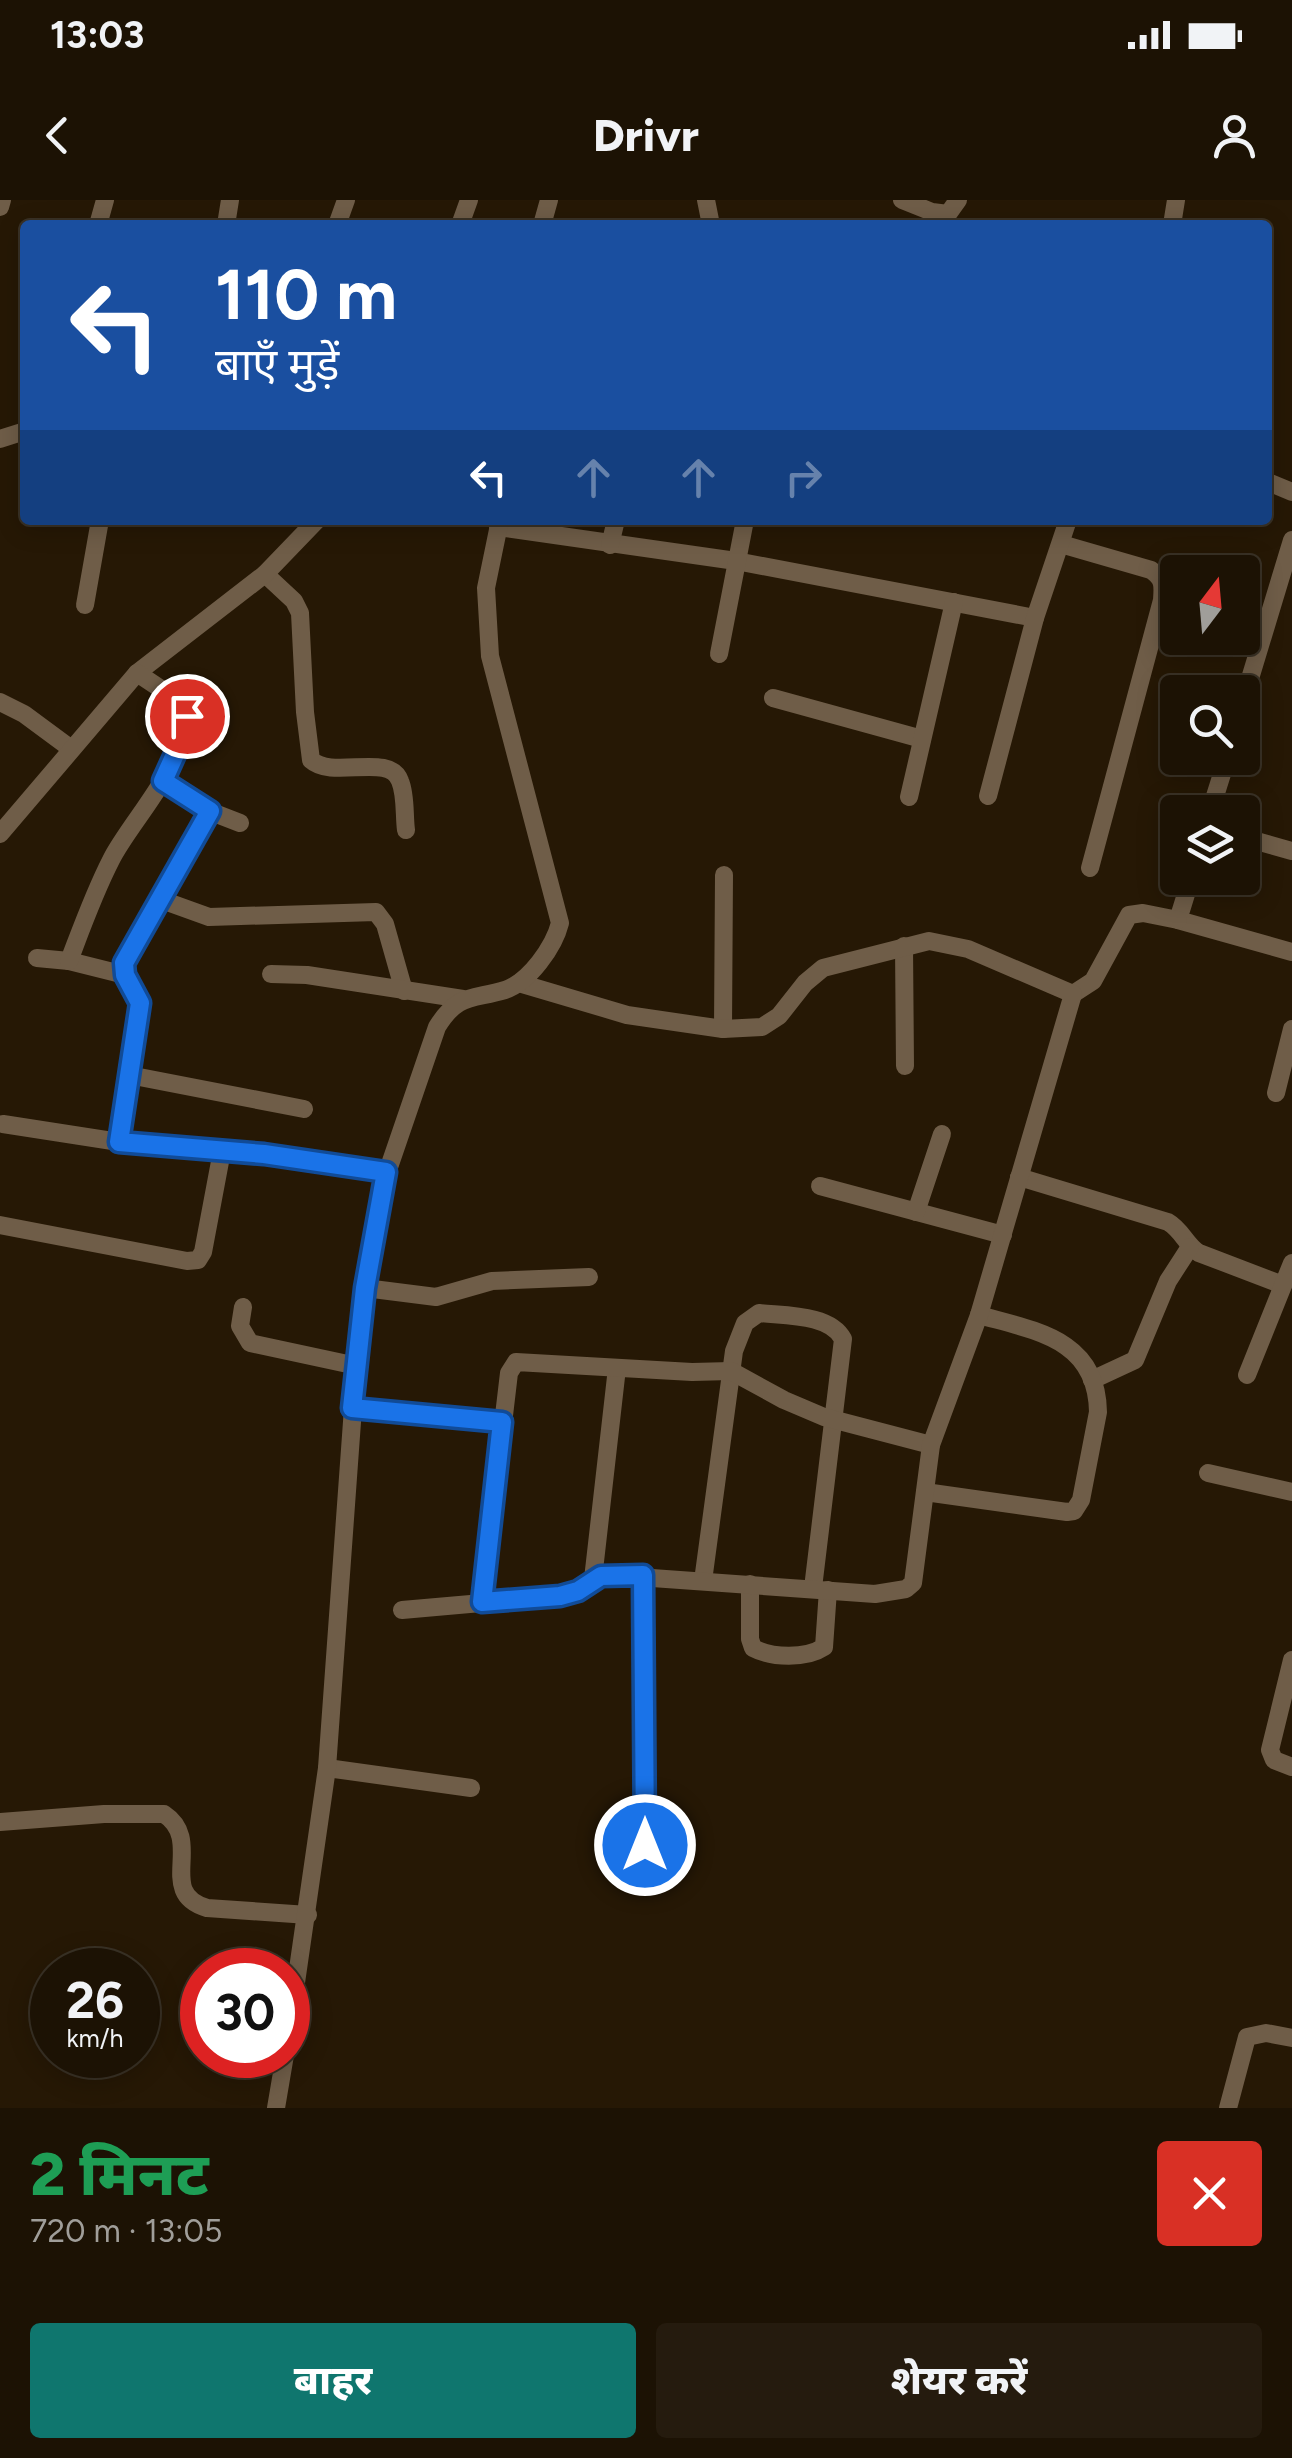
<!DOCTYPE html>
<html lang="hi">
<head>
<meta charset="utf-8">
<style>
	body { margin:0; font-family:Figtree,"Noto Sans Devanagari",sans-serif; background:#251b0e; color:#f1f3f6; height:100vh; display:flex; flex-direction:column; font-size:38px; white-space:nowrap }
	* { box-sizing:border-box; margin:0 }
	p { font-size:32px; color:#a09e9a }
	.icon { flex:none; width:55px; height:55px; fill:none; stroke:currentColor; stroke-width:2; stroke-linecap:round; stroke-linejoin:round }
	.map { position:relative; height:1908px; overflow:hidden }
	.side { display:flex; flex-direction:column; background:#1c1204; flex:1 }
	.side>* { flex:none }
	.guide { position:absolute; left:20px; top:20px; width:1252px; height:305px; border-radius:10px; box-shadow:0 5px 25px #0003,0 0 0 2px #3a3226; background:#1a4fa0; color:#fff; overflow:hidden }
	.needle { width:65px; rotate:16deg }
	.tools { position:absolute; left:1160px; top:355px; display:grid; gap:20px }
	.tools a { display:grid; place-items:center; width:100px; height:100px; border-radius:10px; background:#1c1204; box-shadow:0 5px 25px #0003,0 0 0 2px #3a3226; font-size:50px }
	.speed { position:absolute; left:30px; top:1748px; display:flex; gap:20px; font-size:50px; font-weight:700; text-align:center }
	.speed>* { display:grid; place-content:center; width:130px; height:130px; border-radius:50%; background:#1c1204; box-shadow:0 5px 25px #0003,0 0 0 2px #3a3226; line-height:1 }
	.speed small { font-size:25px; font-weight:400 }
	.speed .limit { border:15px solid #d22; background:#fff; color:#111 }
	.pin { position:absolute; display:grid; place-items:center; width:85px; height:85px; color:#fff; margin:-42px; border:5px solid #fff; border-radius:50%; box-shadow:0 2px 10px #0007 }
	.me { position:absolute; width:110px; margin:-55px; rotate:0deg; stroke-linejoin:round; filter:drop-shadow(0 0 8px #0008) }
	.turn { display:flex; align-items:center; gap:35px; height:210px; padding:0 30px; font-size:45px }
	.turn .icon { width:130px; height:130px; stroke-width:2.5 }
	.turn b { display:block; font-size:70px; line-height:85px }
	.lanes { display:flex; align-items:center; height:95px; padding:0 30px; background:#0003; justify-content:center; gap:50px; direction:ltr }
	.lanes .off { opacity:.35 }
	.round { display:grid; place-items:center; flex:none; width:105px; height:105px; border-radius:10px; background:#251b0e }
	.overview { display:flex; align-items:center; justify-content:space-between; height:170px; padding:0 30px }
	h1 { font-size:60px; font-weight:800; line-height:75px; color:#1e9e55 }
	.button { display:flex; gap:20px; margin-top:auto; padding:20px 30px }
	.button a { flex:1; height:115px; border-radius:10px; background:#0f766e; color:#fff; font-size:40px; font-weight:800; line-height:115px; text-align:center }
	.button a+a { background:#251b0e; color:#f1f3f6 }
	.status { display:flex; justify-content:space-between; align-items:center; height:70px; padding:0 50px; background:#1c1204; direction:ltr }
	.status svg { height:28px; fill:currentColor }
	header { display:flex; justify-content:space-between; align-items:center; height:130px; padding:0 30px; background:#1c1204; font-size:45px; font-weight:800 }
	.map>svg:first-child { display:block }
	.lines { fill:none; stroke-linecap:round; stroke-linejoin:round }
	.minor { stroke:#6f5d48; stroke-width:18 }
	.route-casing { stroke:#114b97; stroke-width:25 }
	.route { stroke:#1a73e8; stroke-width:18 }
</style>
</head>
<body>
<div class="status"><b>13:03</b><svg viewBox="0 0 49 12"><path d="M0 12V9h3v3zM5 12V6h3v6zM10 12V3h3v9zM15 12V0h3v12zM26 1h20v11H26zM47 4h2v5h-2z"/></svg></div>
<header><svg class="icon" aria-label="back" viewBox="0 0 24 24"><path d="M15 5l-7 7 7 7"/></svg>Drivr<svg class="icon" aria-label="person" viewBox="0 0 24 24"><circle cx="12" cy="8" r="4"/><path d="M4 21q1-7 8-7t8 7"/></svg></header>
<div class="map">
<svg width="1292" height="1908" viewBox="0 0 1292 1908">
	<rect width="100%" height="100%" fill="#261805"/>
	<g class="lines">
		<g class="minor">
			<polyline points="706,0 711,25"/>
			<polyline points="902,0 932,12 948,14 958,0"/>
			<polyline points="0,7 2,0"/>
			<polyline points="98,25 105,0"/>
			<polyline points="226,25 230,0"/>
			<polyline points="337,25 346,0"/>
			<polyline points="460,25 469,0"/>
			<polyline points="542,25 549,0"/>
			<polyline points="1172,25 1176,0"/>
			<polyline points="0,239 25,231"/>
			<polyline points="1268,282 1292,292"/>
			<polyline points="498,327 736,361 1035,418"/>
			<path d="M1061 344 1151 370C1164 379 1163 385 1162 400L1090 668"/>
			<polyline points="610,345 616,320"/>
			<path d="M265 374 294 401 300 413 305 512 311 560C333 580 390 552 400 581 406 595 404 615 406 630"/>
			<polyline points="85,405 100,320"/>
			<polyline points="719,454 745,320"/>
			<polyline points="773,498 922,539"/>
			<polyline points="0,502 24,514 70,548"/>
			<polyline points="1242,505 1292,340"/>
			<polyline points="163,581 209,611 240,623"/>
			<polyline points="988,596 1035,418 1068,320"/>
			<polyline points="909,597 954,402"/>
			<polyline points="1210,612 1227,558"/>
			<polyline points="0,634 137,473 265,374 317,320"/>
			<polyline points="1242,637 1292,651"/>
			<polyline points="1191,678 1178,720 1292,752"/>
			<polyline points="159,699 209,717 376,712 385,724 404,791"/>
			<polyline points="904,746 905,866"/>
			<polyline points="37,758 69,761 125,775"/>
			<path d="M69 761C82 727 94 693 111 660 131 619 201 550 182 503L137 473"/>
			<polyline points="271,774 307,775 463,799"/>
			<polyline points="1073,794 1093,781 1129,715 1143,713 1178,720"/>
			<polyline points="723,829 724,675"/>
			<polyline points="129,875 304,909"/>
			<polyline points="1276,893 1292,829"/>
			<polyline points="3,924 119,942 264,954 387,973"/>
			<polyline points="119,942 139,803 125,775 124,763 209,611"/>
			<path d="M1019 977 1168 1022C1182 1030 1186 1045 1199 1053L1283 1085"/>
			<polyline points="820,986 1003,1035"/>
			<polyline points="916,1012 942,934"/>
			<polyline points="0,1025 187,1061 198,1060 203,1052 222,951"/>
			<polyline points="365,1088 436,1097 492,1081 589,1077"/>
			<polyline points="243,1107 240,1126 250,1143 357,1166"/>
			<polyline points="1247,1175 1292,1063"/>
			<polyline points="1092,1180 1135,1160 1168,1081 1190,1047"/>
			<polyline points="353,1208 502,1222"/>
			<polyline points="1208,1273 1292,1292"/>
			<path d="M925 1292 1067 1312 1074 1311 1081 1300 1098 1212C1097 1139 1036 1131 979 1115"/>
			<polyline points="643,1375 645,1645"/>
			<polyline points="593,1379 617,1168"/>
			<path d="M703 1381 734 1151 745 1123 759 1113C785 1116 830 1114 843 1139L813 1388"/>
			<path d="M750 1384V1439L753 1448C772 1458 806 1459 824 1447L828 1390"/>
			<polyline points="482,1402 509,1173 516,1162 692,1172 731,1171 784,1200 824,1217 931,1245"/>
			<path d="M402 1410 560 1396C579 1391 591 1378 610 1375L875 1394 906 1389 913 1383 931 1245 979 1115 1073 794 968 749 929 741 823 768 805 783 779 816 762 827 723 829 627 815 519 783"/>
			<polyline points="1292,1460 1270,1550 1274,1560 1292,1567"/>
			<polyline points="327,1568 471,1588"/>
			<path d="M0 1622 104 1614H164C205 1641 155 1693 207 1708L308 1715"/>
			<path d="M288 1838 327 1568 353 1208 365 1088 387 973 437 827C458 793 471 800 505 790 529 782 554 747 560 723L490 456 486 388 500 320"/>
			<polyline points="276,1908 285,1855"/>
			<polyline points="1228,1908 1247,1837 1266,1833 1292,1838"/>
		</g>
	</g>
	<g class="lines">
		<defs>
			<polyline id="route" points="187,516 187,528 163,581 210,611 124,763 125,775 140,803 119,942 264,954 386,972 365,1088 352,1208 502,1222 482,1402 560,1396 578,1391 601,1376 643,1375 645,1645"/>
		</defs>
		<use href="#route" class="route-casing"/>
		<use href="#route" class="route"/>
	</g>
</svg>
<div class="tools">
<a><svg class="needle" viewBox="-14 -14 28 28"><path d="M0-13l5 13h-10z" fill="#e53935"/><path d="M0 13l5-13h-10z" fill="#a09e9a"/></svg></a>
<a><svg class="icon" aria-label="search" viewBox="0 0 24 24"><circle cx="10" cy="10" r="6"/><path d="M15 15l6 6"/></svg></a>
<a><svg class="icon" aria-label="layers" viewBox="0 0 24 24"><path d="M12 4l9 5-9 5-9-5zM3 14l9 5 9-5"/></svg></a>
</div>
<div class="speed"><div>26<small>km/h</small></div><div class="limit">30</div></div>
<div class="pin" style="left:187px;top:516px;background:#d93025"><svg class="icon" aria-label="arrive" viewBox="0 0 24 24"><path d="M6 21V4h12l-3 4 3 4H6"/></svg></div>
<svg class="me" style="left:645px;top:1645px" viewBox="-20 -20 40 40"><circle r="17" fill="#1a73e8" stroke="#fff" stroke-width="3"/><path d="M0-11L8 9 0 5-8 9z" fill="#fff"/></svg>
<div class="guide">
<div class="turn"><svg class="icon" aria-label="left" viewBox="0 0 24 24"><path d="M17 20v-9H6M10 6l-5 5 5 5"/></svg><div><b>110 m</b>बाएँ मुड़ें</div></div>
<div class="lanes"><svg class="icon" aria-label="left" viewBox="0 0 24 24"><path d="M17 20v-9H6M10 6l-5 5 5 5"/></svg><svg class="icon off" aria-label="ahead" viewBox="0 0 24 24"><path d="M12 20V5M6 11l6-6 6 6"/></svg><svg class="icon off" aria-label="ahead" viewBox="0 0 24 24"><path d="M12 20V5M6 11l6-6 6 6"/></svg><svg class="icon off" aria-label="right" viewBox="0 0 24 24"><path d="M7 20v-9h11M14 6l5 5-5 5"/></svg></div>
</div>
</div>
<section class="side">
<div class="overview"><div><h1>2 मिनट</h1><p>720 m · 13:05</p></div><a class="round" style="background:#d93025;color:#fff"><svg class="icon" aria-label="close" viewBox="0 0 24 24"><path d="M6 6l12 12M18 6L6 18"/></svg></a></div>
<div class="button"><a>बाहर</a><a>शेयर करें</a></div>
</section>
</body>
</html>
